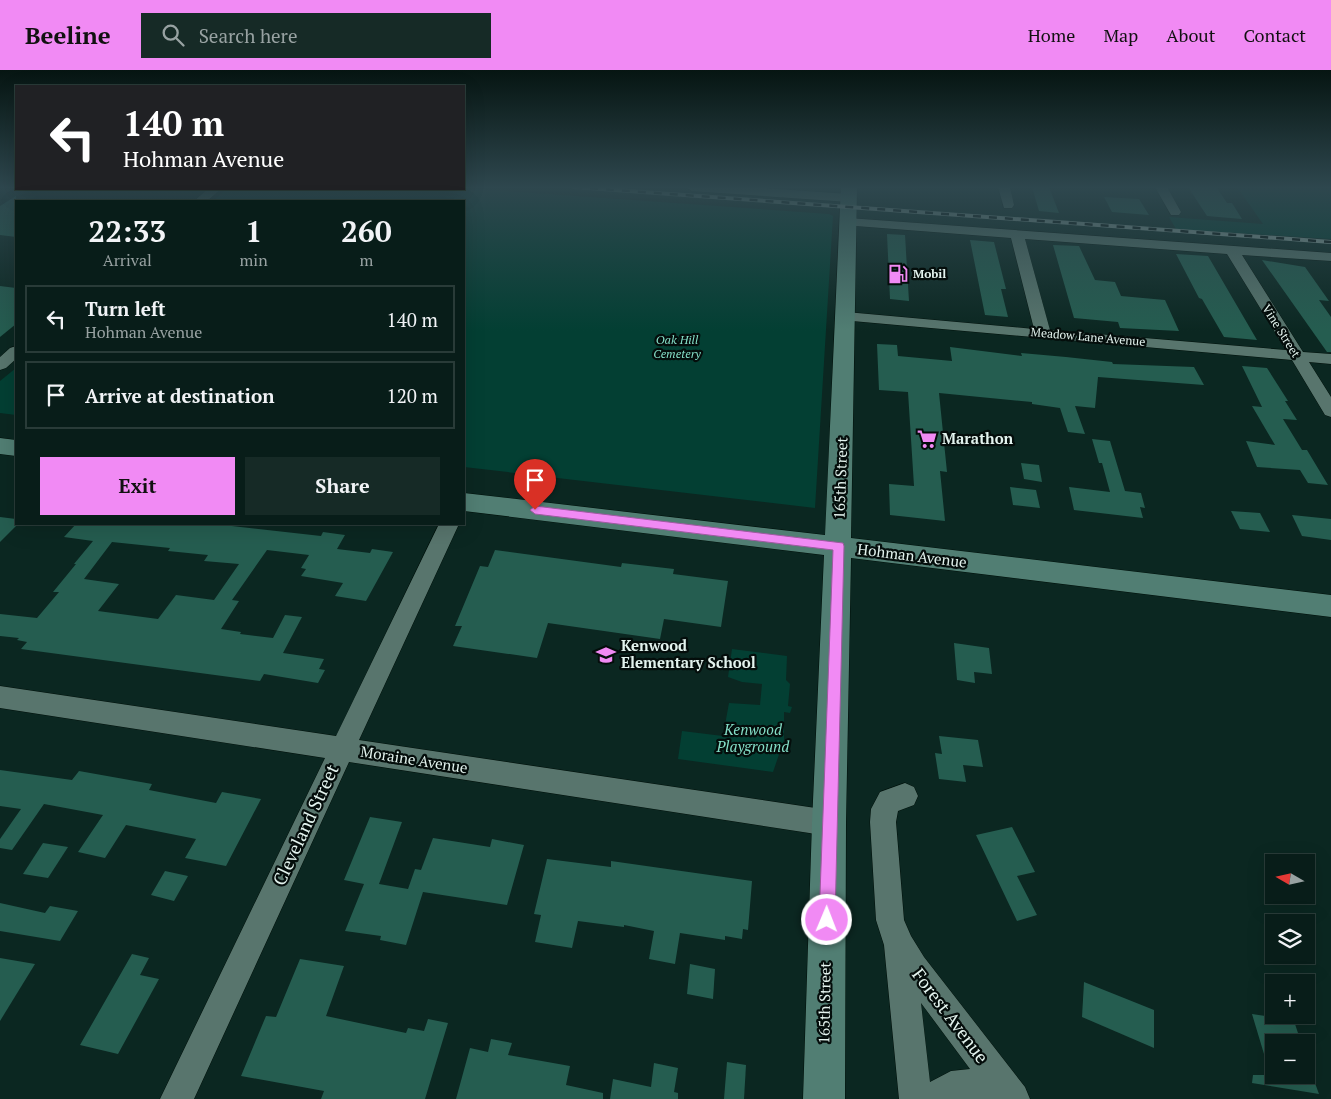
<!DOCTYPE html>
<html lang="en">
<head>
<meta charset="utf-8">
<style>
	body { margin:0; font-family:"PT Serif",serif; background:#162a26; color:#f1f3f6; height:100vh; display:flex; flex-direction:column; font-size:19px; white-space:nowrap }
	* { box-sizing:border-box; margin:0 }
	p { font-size:16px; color:#98a2a2 }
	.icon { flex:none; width:28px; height:28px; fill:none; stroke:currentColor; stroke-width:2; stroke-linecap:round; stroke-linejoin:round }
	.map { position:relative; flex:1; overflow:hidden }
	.details { position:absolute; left:15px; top:130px; width:450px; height:325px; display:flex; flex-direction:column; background:#081d19; border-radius:0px; box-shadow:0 5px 20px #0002,0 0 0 1px #293b38 }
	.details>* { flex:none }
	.banner { position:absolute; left:15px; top:15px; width:450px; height:105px; border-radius:0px; box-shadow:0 5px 20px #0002,0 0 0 1px #293b38; background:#202124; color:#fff; overflow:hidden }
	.needle { width:32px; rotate:279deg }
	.controls { position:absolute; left:1265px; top:784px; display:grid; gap:10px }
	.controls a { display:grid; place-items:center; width:50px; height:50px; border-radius:0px; background:#081d19; box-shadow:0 5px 20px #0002,0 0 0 1px #293b38; font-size:25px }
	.pin { position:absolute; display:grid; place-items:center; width:42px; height:42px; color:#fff; margin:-51px -21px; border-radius:50% 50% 50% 0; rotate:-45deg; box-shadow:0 0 5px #0007 }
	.pin .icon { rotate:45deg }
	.me { position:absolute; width:55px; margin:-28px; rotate:1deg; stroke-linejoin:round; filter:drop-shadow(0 0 4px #0008) }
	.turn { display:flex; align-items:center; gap:18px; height:105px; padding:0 25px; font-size:22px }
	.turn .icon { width:65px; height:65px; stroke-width:2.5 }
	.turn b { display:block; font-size:35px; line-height:42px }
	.eta { display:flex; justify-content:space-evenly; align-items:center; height:85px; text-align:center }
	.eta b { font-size:30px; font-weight:600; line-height:35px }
	.cta { display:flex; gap:10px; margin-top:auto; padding:10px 25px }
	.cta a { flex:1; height:58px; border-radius:0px; background:#f18af4; color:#111; font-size:20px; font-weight:600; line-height:58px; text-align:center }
	.cta a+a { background:#162a26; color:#f1f3f6 }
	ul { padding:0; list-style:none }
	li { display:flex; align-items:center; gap:15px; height:68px; margin:0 10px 8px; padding:0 15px; border:2px solid #293b38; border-radius:0px }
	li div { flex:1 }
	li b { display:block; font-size:19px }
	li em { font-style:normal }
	header { display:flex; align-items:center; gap:30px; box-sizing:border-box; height:70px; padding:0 25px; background:#f18af4; color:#111 }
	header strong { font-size:24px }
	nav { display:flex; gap:28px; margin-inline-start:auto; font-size:18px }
	.search { width:350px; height:45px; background:#162a26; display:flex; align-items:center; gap:12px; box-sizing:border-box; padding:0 18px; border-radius:0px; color:#98a2a2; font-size:19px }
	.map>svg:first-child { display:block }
	.green { fill:#033f33 }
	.building { fill:#255d50; fill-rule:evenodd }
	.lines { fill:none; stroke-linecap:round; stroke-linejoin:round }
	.street-casing { stroke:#00100a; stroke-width:1 }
	.secondary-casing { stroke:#00100a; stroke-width:1 }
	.street { fill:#58756d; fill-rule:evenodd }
	.secondary { fill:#517e73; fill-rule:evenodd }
	.rail-casing { stroke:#92a6a1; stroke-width:4 }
	.rail { stroke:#040d0b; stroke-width:2.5; stroke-dasharray:8; stroke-linecap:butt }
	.route { fill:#f18af4; stroke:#9d5a9f }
	.labels { text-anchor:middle; stroke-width:4.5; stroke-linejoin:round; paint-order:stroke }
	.far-poi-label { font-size:12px; font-weight:bold; fill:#e3f3ee; stroke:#040d0b; text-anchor:start }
	.far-street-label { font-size:12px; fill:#e3f3ee; stroke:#040d0b }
	.far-park-label { font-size:12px; font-style:italic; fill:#84dec7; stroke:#040d0b }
	.poi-label { font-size:15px; font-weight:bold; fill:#e3f3ee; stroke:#040d0b; text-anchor:start }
	.street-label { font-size:15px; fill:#e3f3ee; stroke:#040d0b }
	.park-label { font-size:15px; font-style:italic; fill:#84dec7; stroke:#040d0b }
	.near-street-label { font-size:18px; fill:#e3f3ee; stroke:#040d0b }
</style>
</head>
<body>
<header>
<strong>Beeline</strong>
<div class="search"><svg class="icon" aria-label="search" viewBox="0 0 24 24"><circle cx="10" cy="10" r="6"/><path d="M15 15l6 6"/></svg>Search here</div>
<nav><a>Home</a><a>Map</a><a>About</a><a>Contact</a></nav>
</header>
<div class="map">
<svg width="1331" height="1029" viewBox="0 0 1331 1029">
	<rect width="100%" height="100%" fill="#0b2721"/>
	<g class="green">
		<polygon points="1237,117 1331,117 1331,169 1176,159 1169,147 1263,154"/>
		<polygon points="464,118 829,144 833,146 815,438 464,397 464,131 213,131 227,119"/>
		<polygon points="16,298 16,345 0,343 0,311"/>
		<polygon points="732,579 787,586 786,610 790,614 788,636 792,637 790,643 784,642 784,670 773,702 678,689 682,661 723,666 729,633 760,635 762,614 742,612 728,607"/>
	</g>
	<g class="building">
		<polygon points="1032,117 1049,117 1059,143 1039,141"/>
		<polygon points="1188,117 1217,118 1227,133 1232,133 1242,149 1207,146"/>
		<polygon points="16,126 16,167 0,165 0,136"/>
		<polygon points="1104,127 1139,129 1149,145 1112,142"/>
		<polygon points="887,164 905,165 909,231 890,229"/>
		<polygon points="970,170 994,172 1006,219 1001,219 1008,247 985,245"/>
		<polygon points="1053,175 1079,176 1095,210 1115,212 1121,226 1165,230 1179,261 1120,258 1118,252 1074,248"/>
		<polygon points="1176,184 1208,186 1257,270 1224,267 1202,229 1199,228"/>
		<polygon points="1262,190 1305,197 1329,231 1319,230 1331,247 1331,282 1327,282"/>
		<polygon points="0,216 16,218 16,254 0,267"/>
		<polygon points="877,274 897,275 898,286 952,291 950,277 1022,286 1021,283 1066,287 1112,292 1113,294 1194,297 1204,315 1098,307 1095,338 1075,336 1085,364 1068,362 1060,338 1032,334 1032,332 939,323 947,402 940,401 945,451 890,445 889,414 914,416 908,322 879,320"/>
		<polygon points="1242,296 1267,298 1288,331 1285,331 1297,350 1283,349 1302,380 1307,380 1328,415 1308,413 1300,400 1257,397 1246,371 1275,375 1252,336 1262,337"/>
		<polygon points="1092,369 1110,371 1125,421 1141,423 1145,438 1140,437 1143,448 1074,440 1069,417 1110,422 1102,393 1099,393"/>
		<polygon points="1021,393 1039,395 1042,412 1024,409"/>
		<polygon points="1010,417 1036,420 1040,438 1013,435"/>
		<polygon points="1231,441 1260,443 1270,462 1240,459"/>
		<polygon points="1292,445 1331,449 1331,470 1302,466"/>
		<polygon points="0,447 16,449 18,454 0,472"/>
		<path d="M76 454H214L321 466 323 462 345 465 337 479 370 483 372 479 393 482 366 531 335 526 343 513 301 506 306 499 301 498 309 485 267 480 232 530 239 531 221 559 241 562 240 564 273 568 285 545 302 547 283 583 324 589 319 599 325 600 318 613 264 604 260 611 21 579 27 572 17 570 19 568 0 566V544L37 548 59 522H53L76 494H74L93 471 64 467ZM112 472 170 478 168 481 208 485 204 491 239 494 214 530 176 525 158 549 98 541 119 514 84 509Z"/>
		<polygon points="495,480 621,497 622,493 674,499 673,504 728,511 721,557 664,549 660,569 548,553 537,588 453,576 462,556 455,556 480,496 488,497"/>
		<polygon points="954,573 989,578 992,604 974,602 975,613 957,610"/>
		<polygon points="939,666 978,670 983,697 963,695 966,712 939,709 935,683 942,684"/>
		<polygon points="0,700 72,710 79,701 152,714 149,720 216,733 222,722 261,729 226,796 185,788 196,769 126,755 105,788 78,782 103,745 44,734 12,780 0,778 0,769 21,739 0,736"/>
		<polygon points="370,747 402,752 379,814 408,819 415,799 421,800 433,768 490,777 492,769 524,775 507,835 423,822 406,875 380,870 381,866 345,861 364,814 344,810"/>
		<polygon points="1012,757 1035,802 1017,806 1037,845 1017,851 976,765"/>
		<polygon points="43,773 68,777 48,808 23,804"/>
		<polygon points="547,789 611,797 611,791 752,811 748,860 743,859 742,869 725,866 725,870 680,863 675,894 649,889 654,861 624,855 624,857 578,851 572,878 535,872 541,845 534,844"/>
		<polygon points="165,801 188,806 174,831 151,825"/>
		<polygon points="0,833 45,843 50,836 78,841 60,871 0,861"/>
		<polygon points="132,884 149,888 140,905 159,909 118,984 80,975"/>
		<polygon points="0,888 35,894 0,951"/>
		<polygon points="300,889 344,896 326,946 406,963 408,958 424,961 428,949 448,953 425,1029 321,1029 324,1021 241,1006 266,946 276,947"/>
		<polygon points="690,894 715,899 713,929 687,924"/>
		<polygon points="1084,912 1154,940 1154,978 1082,947"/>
		<polygon points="1252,944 1272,947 1272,945 1292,945 1301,972 1274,972 1274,1003 1270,1004"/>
		<polygon points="491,969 512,973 508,985 570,996 566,1015 603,1023 603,1029 456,1029 470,978 488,982"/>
		<polygon points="727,992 746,995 744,1029 724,1029"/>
		<polygon points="654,993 678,998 674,1022 678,1023 678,1029 610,1029 613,1009 651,1017"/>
		<polygon points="1253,1005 1312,1005 1319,1024 1252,1013"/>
	</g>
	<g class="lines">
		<defs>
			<g id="street">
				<polygon points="686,117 749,117 849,124 855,128 849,132 692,121"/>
				<polygon points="998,117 1010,117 1014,135 1012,138 1004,138"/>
				<polygon points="1155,117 1167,117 1181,142 1179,145 1171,145"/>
				<polygon points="208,119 221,119 207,131 194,131"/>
				<path d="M848 148 1331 183V191L1242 185 1303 282 1331 284V294L1309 292 1331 327V347L1325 345 1292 290 841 250 838 247 841 244 846 242 1034 259 1011 168 843 155 842 152 843 149ZM1025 169 1227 184 1286 280 1050 260Z"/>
				<polygon points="16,276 16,289 6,298 0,300 0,287 10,278"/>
				<polygon points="439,454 459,454 359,670 829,740 838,744 842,753 838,762 829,766 349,692 194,1029 160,1029 325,688 0,638 0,616 336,666"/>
				<path d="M905 713 914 717 918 726 914 735 898 741 896 752 904 850 911 866 924 887 1025 1017 1030 1029H899L884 875 876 850 870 752 871 739 880 722ZM921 933 970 999 951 1001 930 1012Z"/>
			</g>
			<g id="secondary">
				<polygon points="841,117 857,117 851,468 1331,525 1331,547 851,488 846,753 845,1029 803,1029 812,753 824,485 464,441 464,423 825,465"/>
				<polygon points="0,368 16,370 16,386 0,384"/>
			</g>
		</defs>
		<use href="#street" class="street-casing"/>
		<use href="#secondary" class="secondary-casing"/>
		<use href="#street" class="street"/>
		<use href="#secondary" class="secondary"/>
		<defs>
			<polyline id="rail" points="574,117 1331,172"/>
		</defs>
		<use href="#rail" class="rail-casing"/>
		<use href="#rail" class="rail"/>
	</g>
	<linearGradient id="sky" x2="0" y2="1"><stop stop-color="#061512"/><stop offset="0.45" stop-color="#2e474e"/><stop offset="1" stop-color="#2e474e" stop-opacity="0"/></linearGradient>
	<rect width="1331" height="261" fill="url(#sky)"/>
	<polygon class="route" points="535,436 843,473 844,476 835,850 832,855 827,858 821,855 819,850 833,480 535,444 530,440"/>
	<defs>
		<symbol id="fuel-bare" viewBox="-9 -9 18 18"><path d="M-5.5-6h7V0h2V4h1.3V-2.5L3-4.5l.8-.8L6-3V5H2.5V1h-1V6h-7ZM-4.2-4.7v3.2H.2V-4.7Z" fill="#f18af4" stroke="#040d0b" stroke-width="2.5" paint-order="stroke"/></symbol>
		<symbol id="supermarket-bare" viewBox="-9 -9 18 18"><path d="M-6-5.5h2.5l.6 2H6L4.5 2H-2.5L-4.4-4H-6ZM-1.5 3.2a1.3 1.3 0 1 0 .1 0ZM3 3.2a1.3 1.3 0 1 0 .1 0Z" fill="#f18af4" stroke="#040d0b" stroke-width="2.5" paint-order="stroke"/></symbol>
		<symbol id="school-bare" viewBox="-9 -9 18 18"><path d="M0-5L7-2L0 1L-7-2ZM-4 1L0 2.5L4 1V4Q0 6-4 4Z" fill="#f18af4" stroke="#040d0b" stroke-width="2.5" paint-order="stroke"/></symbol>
	</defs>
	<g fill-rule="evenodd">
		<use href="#fuel-bare" x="884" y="190" width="28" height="28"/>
		<use href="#supermarket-bare" x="913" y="355" width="28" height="28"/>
		<use href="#school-bare" x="592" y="571" width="28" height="28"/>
	</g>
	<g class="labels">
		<g class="far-poi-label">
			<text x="913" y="208">Mobil</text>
		</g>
		<g class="far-street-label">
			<text transform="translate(1281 261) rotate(58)" y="4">Vine Street</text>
			<text transform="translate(1088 267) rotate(5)" y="4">Meadow Lane Avenue</text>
		</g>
		<g class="far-park-label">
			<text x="677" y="274">Oak Hill<tspan x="677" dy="14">Cemetery</tspan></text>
		</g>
		<g class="poi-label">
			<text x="942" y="374">Marathon</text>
			<text x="621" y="581">Kenwood<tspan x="621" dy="17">Elementary School</tspan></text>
		</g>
		<g class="street-label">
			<text transform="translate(841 408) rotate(-88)" y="5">165th Street</text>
			<text transform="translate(912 486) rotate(7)" y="5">Hohman Avenue</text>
			<text transform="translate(414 690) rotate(9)" y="5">Moraine Avenue</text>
			<text transform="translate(825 933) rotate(-89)" y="5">165th Street</text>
		</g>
		<g class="park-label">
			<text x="753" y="665">Kenwood<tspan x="753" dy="17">Playground</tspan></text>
		</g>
		<g class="near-street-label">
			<text transform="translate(306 755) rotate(-65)" y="6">Cleveland Street</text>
			<text transform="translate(950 946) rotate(53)" y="6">Forest Avenue</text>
		</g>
	</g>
</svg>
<div class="controls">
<a><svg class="needle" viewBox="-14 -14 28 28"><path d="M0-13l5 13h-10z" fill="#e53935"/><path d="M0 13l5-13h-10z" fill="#98a2a2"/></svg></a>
<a><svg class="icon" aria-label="layers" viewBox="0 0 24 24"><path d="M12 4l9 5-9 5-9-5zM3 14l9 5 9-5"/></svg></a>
<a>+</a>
<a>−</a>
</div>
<div class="pin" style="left:535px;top:440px;background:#d93025"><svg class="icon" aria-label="arrive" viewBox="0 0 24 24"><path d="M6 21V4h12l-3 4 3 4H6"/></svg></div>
<svg class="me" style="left:827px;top:850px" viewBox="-20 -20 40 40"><circle r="17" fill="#f18af4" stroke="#fff" stroke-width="3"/><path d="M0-11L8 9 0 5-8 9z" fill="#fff"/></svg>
<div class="banner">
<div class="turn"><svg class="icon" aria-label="left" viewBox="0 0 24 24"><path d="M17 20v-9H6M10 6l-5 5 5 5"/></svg><div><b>140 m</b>Hohman Avenue</div></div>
</div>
<section class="details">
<div class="eta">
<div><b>22:33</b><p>Arrival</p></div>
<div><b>1</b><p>min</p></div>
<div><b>260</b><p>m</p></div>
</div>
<ul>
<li><svg class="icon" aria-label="left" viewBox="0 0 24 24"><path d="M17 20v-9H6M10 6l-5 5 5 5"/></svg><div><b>Turn left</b><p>Hohman Avenue</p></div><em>140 m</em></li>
<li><svg class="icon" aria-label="arrive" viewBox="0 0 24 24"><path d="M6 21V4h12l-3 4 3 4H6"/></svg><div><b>Arrive at destination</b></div><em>120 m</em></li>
</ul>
<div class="cta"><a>Exit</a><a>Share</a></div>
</section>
</div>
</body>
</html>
